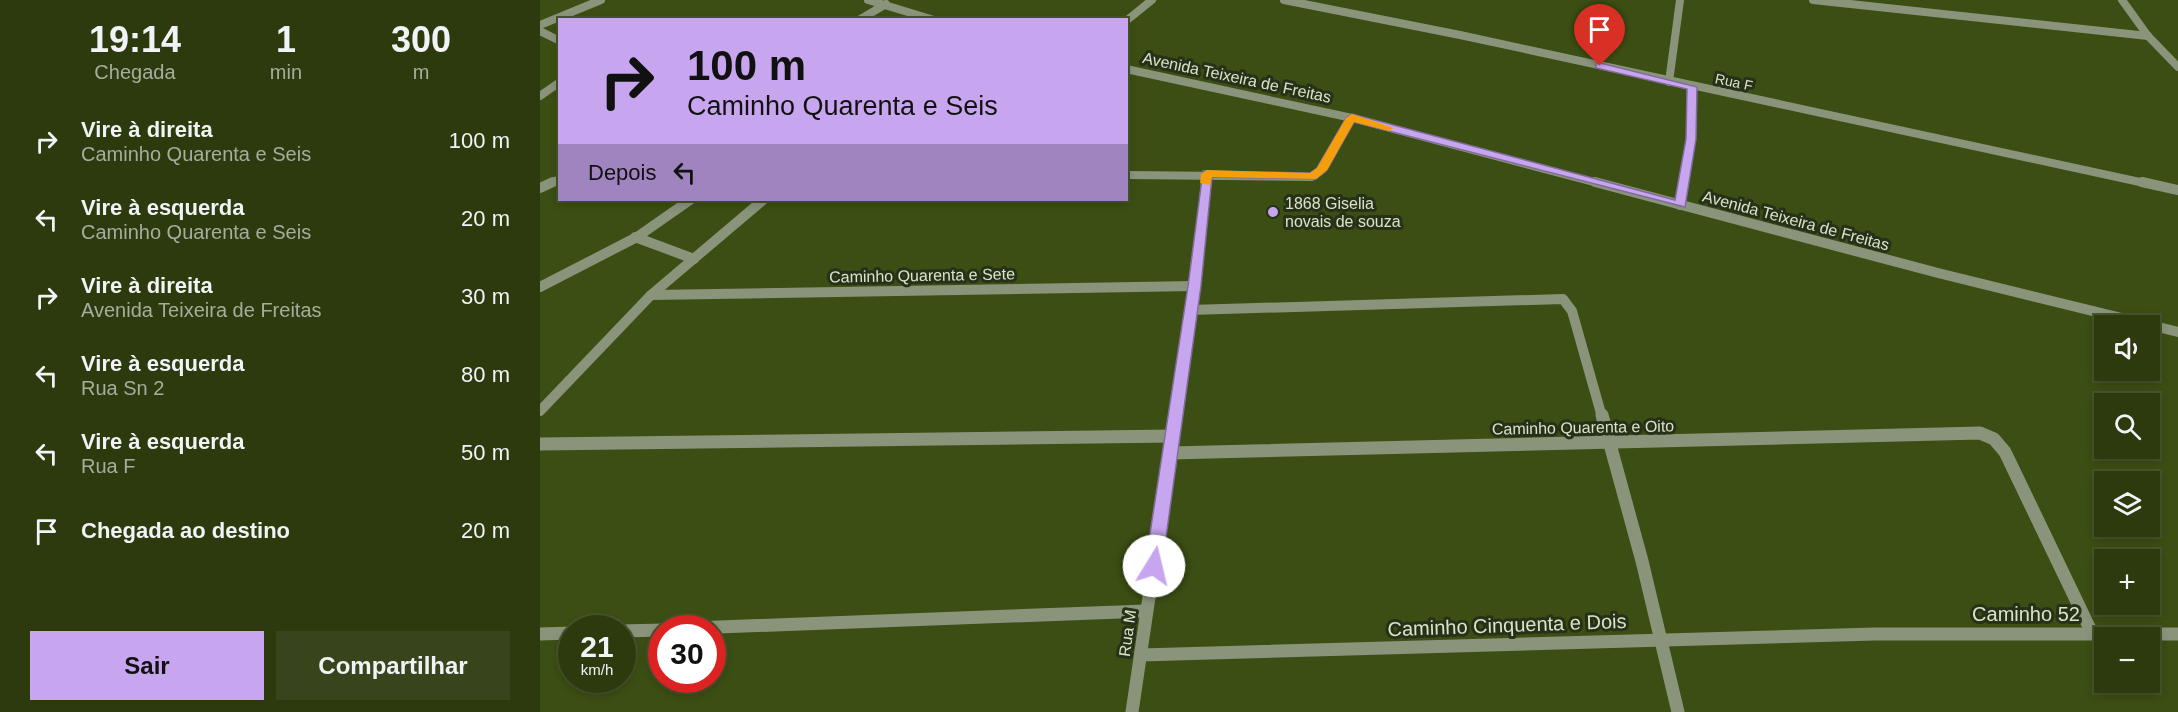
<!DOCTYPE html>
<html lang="pt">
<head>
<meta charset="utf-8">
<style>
	body { margin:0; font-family:Helvetica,sans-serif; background:#38451c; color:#f1f3f6; height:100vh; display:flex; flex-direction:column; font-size:22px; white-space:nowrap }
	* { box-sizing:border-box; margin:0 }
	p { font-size:20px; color:#a6ad9e }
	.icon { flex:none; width:33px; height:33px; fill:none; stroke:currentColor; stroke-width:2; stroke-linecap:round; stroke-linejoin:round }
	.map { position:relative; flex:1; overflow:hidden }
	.panel { display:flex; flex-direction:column; background:#2c3a0e; width:540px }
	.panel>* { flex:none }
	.banner { position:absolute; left:18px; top:18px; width:570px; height:183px; border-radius:0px; box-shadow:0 3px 9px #0003,0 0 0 2px #48542e; background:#c8a6ef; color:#111; overflow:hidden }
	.controls { position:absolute; left:1554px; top:315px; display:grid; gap:12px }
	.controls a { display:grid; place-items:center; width:66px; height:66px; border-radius:0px; background:#2c3a0e; box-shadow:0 3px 9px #0003,0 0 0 2px #48542e; font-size:30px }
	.speed { position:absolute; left:18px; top:615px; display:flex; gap:12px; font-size:30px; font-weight:700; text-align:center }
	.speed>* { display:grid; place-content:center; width:78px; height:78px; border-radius:50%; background:#2c3a0e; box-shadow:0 3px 9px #0003,0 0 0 2px #48542e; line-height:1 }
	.speed small { font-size:15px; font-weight:400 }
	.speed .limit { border:9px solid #d22; background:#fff; color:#111 }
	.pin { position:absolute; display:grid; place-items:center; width:51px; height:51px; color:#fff; margin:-62px -26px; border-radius:50% 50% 50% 0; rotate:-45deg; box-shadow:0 0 6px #0007 }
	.pin .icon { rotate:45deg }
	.me { position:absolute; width:66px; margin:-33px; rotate:9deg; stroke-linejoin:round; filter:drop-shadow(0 0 4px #0008) }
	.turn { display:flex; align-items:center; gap:21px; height:126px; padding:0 30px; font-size:27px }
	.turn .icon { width:78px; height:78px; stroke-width:2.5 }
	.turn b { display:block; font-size:42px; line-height:51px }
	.then { display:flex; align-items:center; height:57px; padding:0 30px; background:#0003; gap:12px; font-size:22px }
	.eta { display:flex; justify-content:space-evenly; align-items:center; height:102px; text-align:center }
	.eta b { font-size:36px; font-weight:700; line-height:42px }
	.button { display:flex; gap:12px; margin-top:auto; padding:12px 30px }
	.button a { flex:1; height:69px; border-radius:0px; background:#c8a6ef; color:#111; font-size:24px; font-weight:700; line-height:69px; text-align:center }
	.button a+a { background:#38451c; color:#f1f3f6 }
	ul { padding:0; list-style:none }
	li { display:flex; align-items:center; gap:18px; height:78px; padding:0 30px }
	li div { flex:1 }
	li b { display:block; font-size:22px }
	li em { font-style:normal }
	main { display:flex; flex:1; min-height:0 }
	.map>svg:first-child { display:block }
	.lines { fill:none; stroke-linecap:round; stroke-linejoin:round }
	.minor-far2 { stroke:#8a947b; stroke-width:8 }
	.minor-far1 { stroke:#8a947b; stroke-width:10 }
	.minor { stroke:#8a947b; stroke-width:13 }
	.route { fill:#c8a6ef; stroke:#826c9b; stroke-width:1.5 }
	.slow { fill:#f59e0b }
	.poi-dot { fill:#c8a6ef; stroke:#273018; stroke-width:2 }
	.labels { text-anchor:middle; stroke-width:6; stroke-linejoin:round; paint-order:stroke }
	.far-street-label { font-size:14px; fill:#d7e4c5; stroke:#273018 }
	.street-label { font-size:16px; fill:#d7e4c5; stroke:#273018 }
	.poi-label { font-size:16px; fill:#d7e4c5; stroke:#273018; text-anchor:start }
	.near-street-label { font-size:20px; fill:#d7e4c5; stroke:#273018 }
</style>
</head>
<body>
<main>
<section class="panel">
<div class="eta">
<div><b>19:14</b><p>Chegada</p></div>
<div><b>1</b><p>min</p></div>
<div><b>300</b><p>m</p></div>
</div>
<ul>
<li><svg class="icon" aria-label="right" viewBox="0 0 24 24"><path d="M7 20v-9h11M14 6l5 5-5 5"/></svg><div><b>Vire à direita</b><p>Caminho Quarenta e Seis</p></div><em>100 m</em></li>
<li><svg class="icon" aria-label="left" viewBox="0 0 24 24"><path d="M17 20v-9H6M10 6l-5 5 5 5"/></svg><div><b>Vire à esquerda</b><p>Caminho Quarenta e Seis</p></div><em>20 m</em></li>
<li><svg class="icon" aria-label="right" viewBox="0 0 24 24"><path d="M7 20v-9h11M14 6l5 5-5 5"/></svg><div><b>Vire à direita</b><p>Avenida Teixeira de Freitas</p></div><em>30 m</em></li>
<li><svg class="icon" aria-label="left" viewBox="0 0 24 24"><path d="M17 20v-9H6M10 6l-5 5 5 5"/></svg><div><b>Vire à esquerda</b><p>Rua Sn 2</p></div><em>80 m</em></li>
<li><svg class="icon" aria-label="left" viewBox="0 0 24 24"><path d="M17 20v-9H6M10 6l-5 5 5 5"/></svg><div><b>Vire à esquerda</b><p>Rua F</p></div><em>50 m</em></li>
<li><svg class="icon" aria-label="arrive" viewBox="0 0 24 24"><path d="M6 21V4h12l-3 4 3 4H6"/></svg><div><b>Chegada ao destino</b></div><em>20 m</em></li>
</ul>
<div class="button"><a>Sair</a><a>Compartilhar</a></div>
</section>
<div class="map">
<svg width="1638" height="712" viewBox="0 0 1638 712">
	<rect width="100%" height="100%" fill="#3b4e13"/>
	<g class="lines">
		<g class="minor-far2">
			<polyline points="328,0 394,20"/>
			<polyline points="744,0 920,35 1609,184"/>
			<polyline points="1273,0 1608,36"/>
			<polyline points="1582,0 1608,36 1638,67"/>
			<polyline points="319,20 346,4"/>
			<polyline points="586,21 612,0"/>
			<polyline points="0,25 61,0"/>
			<polyline points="0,31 20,41"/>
			<polyline points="586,69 812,118 1061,184"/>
			<polyline points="1129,82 1140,0"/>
			<polyline points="0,96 20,82"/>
			<polyline points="586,175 772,177 782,170 812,118"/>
			<polyline points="9,184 20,179"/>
			<polyline points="666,184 667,174"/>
			<polyline points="1144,184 1151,139 1152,87"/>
		</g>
		<g class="minor-far1">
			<polyline points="1055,182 1398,273 1638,332"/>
			<polyline points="1602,182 1638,190"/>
			<polyline points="0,188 13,182"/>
			<polyline points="1140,205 1144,182"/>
			<polyline points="95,237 154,259"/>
			<polyline points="0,287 97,237 150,200"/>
			<polyline points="111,295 655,286"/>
			<polyline points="650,310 1023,299 1032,311 1062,417"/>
			<polyline points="0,411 111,295 223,200"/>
			<polyline points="636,417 655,286 666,182"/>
		</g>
		<g class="minor">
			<polyline points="1062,415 1102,561 1138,712"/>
			<polyline points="0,444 633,436"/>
			<polyline points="631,453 1440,433 1454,439 1465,452 1552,633"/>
			<polyline points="153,628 606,611"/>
			<polyline points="82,631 122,630"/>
			<polyline points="0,634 32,633"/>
			<polyline points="601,655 1335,634 1638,634"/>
			<polyline points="592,712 636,415"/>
		</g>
	</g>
	<polygon class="route" points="1060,63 1157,87 1156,139 1145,207 814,122 787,170 776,179 672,177 661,286 622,566 619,571 614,573 608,571 605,566 648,286 663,171 770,173 777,168 806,118 812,114 1135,200 1146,139 1147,89 1056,68 1056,64"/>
	<polygon class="slow" points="812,114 854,128 849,131 814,122 787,170 776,179 672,177 670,185 660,183 661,174 667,170 770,173 777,168 806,118"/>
	<circle class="poi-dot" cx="733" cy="212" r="6"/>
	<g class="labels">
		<g class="far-street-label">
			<text transform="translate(1194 82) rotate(12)" y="5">Rua F</text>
		</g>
		<g class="street-label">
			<text transform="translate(697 77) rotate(12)" y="6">Avenida Teixeira de Freitas</text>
			<text transform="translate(1256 220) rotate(15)" y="6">Avenida Teixeira de Freitas</text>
			<text transform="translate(382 275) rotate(-1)" y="6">Caminho Quarenta e Sete</text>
			<text transform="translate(1043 427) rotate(-1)" y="6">Caminho Quarenta e Oito</text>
			<text transform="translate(587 633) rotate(-82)" y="6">Rua M</text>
		</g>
		<g class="poi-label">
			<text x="745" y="209">1868 Giselia<tspan x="745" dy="18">novais de souza</tspan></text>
		</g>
		<g class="near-street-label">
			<text x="1486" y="621">Caminho 52</text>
			<text transform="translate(967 625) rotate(-2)" y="7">Caminho Cinquenta e Dois</text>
		</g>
	</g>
</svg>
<div class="controls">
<a><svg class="icon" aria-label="sound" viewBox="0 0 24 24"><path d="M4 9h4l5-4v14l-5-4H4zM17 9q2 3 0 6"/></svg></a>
<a><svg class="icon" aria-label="search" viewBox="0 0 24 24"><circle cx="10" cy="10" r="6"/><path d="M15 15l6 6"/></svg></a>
<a><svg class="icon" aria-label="layers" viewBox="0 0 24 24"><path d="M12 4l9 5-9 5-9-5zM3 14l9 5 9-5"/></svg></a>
<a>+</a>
<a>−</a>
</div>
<div class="speed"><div>21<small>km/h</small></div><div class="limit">30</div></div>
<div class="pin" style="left:1060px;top:66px;background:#d93025"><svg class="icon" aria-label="arrive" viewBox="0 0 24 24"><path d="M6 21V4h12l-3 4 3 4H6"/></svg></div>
<svg class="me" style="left:614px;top:566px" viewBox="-20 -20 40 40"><circle r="19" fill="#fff"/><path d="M0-13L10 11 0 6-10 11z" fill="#c8a6ef"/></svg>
<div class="banner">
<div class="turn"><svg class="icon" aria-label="right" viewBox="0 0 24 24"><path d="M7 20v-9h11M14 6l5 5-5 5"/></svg><div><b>100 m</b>Caminho Quarenta e Seis</div></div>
<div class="then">Depois<svg class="icon" aria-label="left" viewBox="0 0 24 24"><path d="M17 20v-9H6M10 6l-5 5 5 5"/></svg></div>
</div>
</div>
</main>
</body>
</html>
